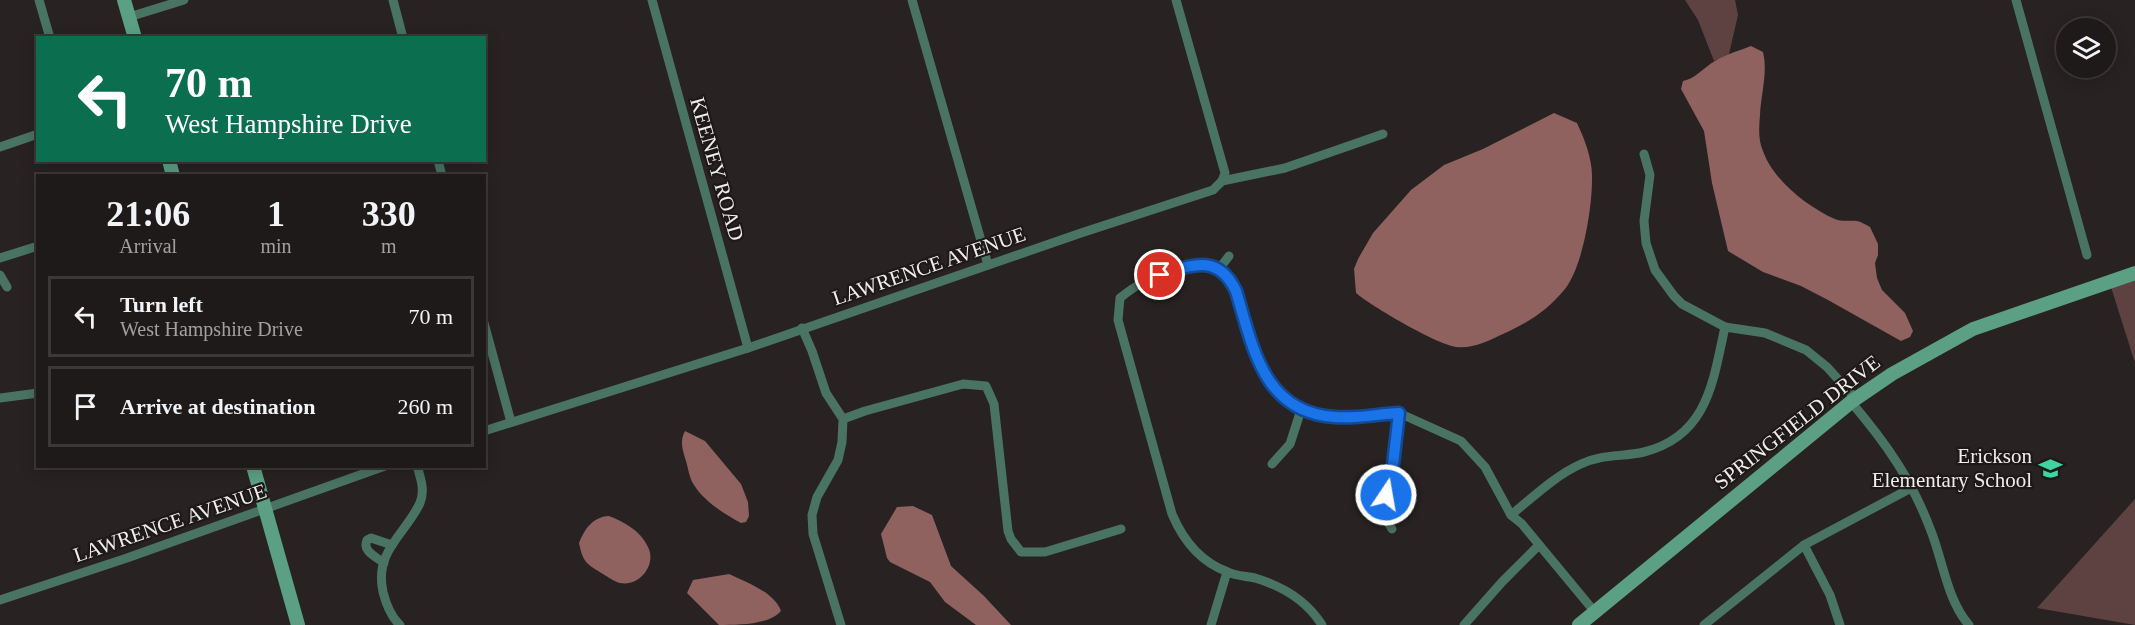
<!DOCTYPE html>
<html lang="en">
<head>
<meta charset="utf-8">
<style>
	body { margin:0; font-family:"Times New Roman",serif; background:#2b2727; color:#f1f3f6; height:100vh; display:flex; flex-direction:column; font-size:22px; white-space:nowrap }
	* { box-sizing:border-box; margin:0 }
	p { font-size:20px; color:#a1a1a2 }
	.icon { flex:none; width:33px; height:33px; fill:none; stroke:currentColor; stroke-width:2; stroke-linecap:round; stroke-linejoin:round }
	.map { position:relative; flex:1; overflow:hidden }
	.panel { position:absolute; left:36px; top:174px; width:450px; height:294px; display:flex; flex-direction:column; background:#1e1a1a; border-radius:0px; box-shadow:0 3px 15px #0003,0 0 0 2px #3c3839 }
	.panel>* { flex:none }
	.hud { position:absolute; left:36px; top:36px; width:450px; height:126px; border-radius:0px; box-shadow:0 3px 15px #0003,0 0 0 2px #3c3839; background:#0b6e4f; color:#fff; overflow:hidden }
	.buttons { position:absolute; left:2056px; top:18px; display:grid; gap:12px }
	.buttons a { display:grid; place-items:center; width:60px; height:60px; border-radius:50%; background:#1e1a1a; box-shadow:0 3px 15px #0003,0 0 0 2px #3c3839; font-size:30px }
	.pin { position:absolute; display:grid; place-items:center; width:51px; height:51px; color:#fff; margin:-26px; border:3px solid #fff; border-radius:50%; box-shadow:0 2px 6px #0007 }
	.me { position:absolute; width:66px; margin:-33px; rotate:12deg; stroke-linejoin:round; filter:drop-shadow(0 0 4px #0008) }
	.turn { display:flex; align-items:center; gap:21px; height:126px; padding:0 30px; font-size:27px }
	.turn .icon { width:78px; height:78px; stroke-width:2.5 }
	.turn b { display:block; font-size:42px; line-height:51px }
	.eta { display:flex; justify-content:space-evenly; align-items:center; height:102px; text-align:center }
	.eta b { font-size:36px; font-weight:800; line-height:42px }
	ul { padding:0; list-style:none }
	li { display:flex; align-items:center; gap:18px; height:81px; margin:0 12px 9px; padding:0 18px; border:3px solid #3c3839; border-radius:0px }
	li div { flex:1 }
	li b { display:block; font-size:22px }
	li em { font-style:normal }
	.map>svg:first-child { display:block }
	.green { fill:#5d4241 }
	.water { fill:#8f615f }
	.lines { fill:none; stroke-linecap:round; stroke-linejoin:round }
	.street { stroke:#497362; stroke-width:9 }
	.secondary { stroke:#5ba085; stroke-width:14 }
	.route-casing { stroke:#114b97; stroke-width:15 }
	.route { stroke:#1a73e8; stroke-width:10 }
	.labels { text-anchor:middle; stroke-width:4.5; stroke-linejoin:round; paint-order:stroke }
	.street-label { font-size:21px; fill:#f1eded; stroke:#1e1919 }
	.poi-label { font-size:21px; fill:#f1eded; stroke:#1e1919; text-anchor:end }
</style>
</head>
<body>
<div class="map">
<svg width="2135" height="625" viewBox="0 0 2135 625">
	<rect width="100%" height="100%" fill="#282222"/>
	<g class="green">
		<polygon points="1685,0 1735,0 1738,15 1729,54 1714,61 1698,20"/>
		<polygon points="2135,270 2135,363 2111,287"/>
		<polygon points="2135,499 2135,625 2037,608"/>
	</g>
	<g class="water">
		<path d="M1751 46 1763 52C1768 72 1761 94 1760 115 1759 127 1758 140 1763 151 1773 180 1808 207 1835 219 1842 222 1850 220 1857 221 1862 222 1866 225 1870 227L1878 244V255L1875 263 1877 278 1882 290 1905 313 1913 331 1910 337 1901 341 1828 300 1801 286 1763 272 1728 251 1712 183 1704 131 1681 89 1683 81C1695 79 1704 67 1715 61 1726 54 1739 51 1751 46Z"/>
		<path d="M1554 113 1577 123C1585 140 1593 161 1592 180 1592 208 1583 266 1565 289 1548 310 1528 323 1503 334 1488 341 1473 349 1456 347 1436 344 1371 306 1356 293L1354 269 1358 259 1373 233 1411 190 1444 165 1483 149Z"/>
		<path d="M685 431 705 441 741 484 748 502 749 516 746 522 741 523C724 514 704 501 694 485 689 478 688 466 685 458 682 448 680 440 685 431Z"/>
		<polygon points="913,506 932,515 951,566 984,596 1011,625 976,625 945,602 930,582 890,562 887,558 881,534 897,507"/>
		<path d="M609 516C624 522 640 530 648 547 657 564 640 587 620 583 615 582 608 577 603 574 587 564 583 563 579 543 585 529 592 517 609 516Z"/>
		<path d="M729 574C746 582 774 592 781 611 769 625 739 625 719 625L687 593 693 580Z"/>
	</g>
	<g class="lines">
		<g class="street">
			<polyline points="39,0 50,38"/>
			<polyline points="393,0 403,38"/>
			<polyline points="652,0 748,348"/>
			<polyline points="912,0 988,265"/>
			<polyline points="1176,0 1225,173 1222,181"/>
			<polyline points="2016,0 2087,255"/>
			<polyline points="129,17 184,0"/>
			<polyline points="0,147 38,134"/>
			<polyline points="1644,154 1650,175 1644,221 1646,243 1655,270 1674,296 1682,304 1725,327 1765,333 1806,350 1827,367 1855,398"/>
			<polyline points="438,160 442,176"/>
			<polyline points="0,258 38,246"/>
			<polyline points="1219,269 1229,256"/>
			<polyline points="0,275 7,287"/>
			<polyline points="484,323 511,422"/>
			<polyline points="802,328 812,351 826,393 843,419 842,442 838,460 817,497 812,515 813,534 841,625"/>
			<polyline points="0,398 38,393"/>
			<path d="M1851 402C1886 443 1912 480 1931 531 1943 561 1947 600 1969 625"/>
			<polyline points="843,419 865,411 963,384 986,386 994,404 1008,531 1011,539 1021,552 1045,552 1121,529"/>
			<polyline points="484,431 748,348 1081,233 1213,190 1222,181 1285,168 1383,134"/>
			<polyline points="1272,464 1290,444 1301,410"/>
			<path d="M1511 515C1533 497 1556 475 1581 464 1601 454 1623 457 1644 452 1708 436 1713 381 1725 327"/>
			<polyline points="1392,529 1383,514 1383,509 1392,473 1399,413"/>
			<polyline points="1804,545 1830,595 1840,625"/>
			<path d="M384 563C375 556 362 551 367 540L371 538 392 545"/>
			<polyline points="0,600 127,558 385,466"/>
			<path d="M400 625C390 616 386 604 383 592 374 551 405 535 420 503 425 491 421 479 417 466"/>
			<polyline points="1211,625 1227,572"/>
			<path d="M1322 625C1307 601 1282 586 1255 578 1246 576 1236 576 1228 572 1200 562 1183 540 1172 514L1118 320 1120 298C1137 284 1148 279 1169 272 1199 262 1220 258 1236 291L1260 368 1266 379 1282 396 1301 410 1327 417H1350L1399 413 1461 441 1485 467 1511 515 1522 524 1594 611"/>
			<polyline points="1464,625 1502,582 1539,545"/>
			<polyline points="1704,625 1804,545 1913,487"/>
		</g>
		<g class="secondary">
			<polyline points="124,0 135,38"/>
			<polyline points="169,160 173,176"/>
			<polyline points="253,466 298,625"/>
			<polyline points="1579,625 1851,402 1892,374 1973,329 2135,273"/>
		</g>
	</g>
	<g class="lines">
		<defs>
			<path id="route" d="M1160 275C1192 265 1218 253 1236 291 1253 347 1263 413 1335 417 1356 419 1378 414 1399 413L1392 473 1386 495"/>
		</defs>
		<use href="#route" class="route-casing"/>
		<use href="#route" class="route"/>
	</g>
	<defs>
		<symbol id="school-bare" viewBox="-9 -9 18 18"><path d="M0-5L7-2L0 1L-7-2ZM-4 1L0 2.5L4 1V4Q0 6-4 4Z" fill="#3ed4a3" stroke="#1e1919" stroke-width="2.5" paint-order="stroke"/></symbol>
	</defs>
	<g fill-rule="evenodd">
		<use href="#school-bare" x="2034" y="452" width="33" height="33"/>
	</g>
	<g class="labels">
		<g class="street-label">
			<text transform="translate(717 169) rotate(74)" y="7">KEENEY ROAD</text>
			<text transform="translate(929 266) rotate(-19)" y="7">LAWRENCE AVENUE</text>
			<text transform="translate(1797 422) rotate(-38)" y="7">SPRINGFIELD DRIVE</text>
			<text transform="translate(170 523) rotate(-19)" y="7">LAWRENCE AVENUE</text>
		</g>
		<g class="poi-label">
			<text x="2032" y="463">Erickson<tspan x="2032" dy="24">Elementary School</tspan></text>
		</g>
	</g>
</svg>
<div class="buttons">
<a><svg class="icon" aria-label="layers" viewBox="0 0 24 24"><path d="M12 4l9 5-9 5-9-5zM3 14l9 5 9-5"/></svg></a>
</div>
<div class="pin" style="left:1160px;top:275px;background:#d93025"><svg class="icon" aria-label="arrive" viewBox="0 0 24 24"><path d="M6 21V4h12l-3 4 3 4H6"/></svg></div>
<svg class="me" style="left:1386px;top:495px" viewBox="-20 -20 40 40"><circle r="17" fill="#1a73e8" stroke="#fff" stroke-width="3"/><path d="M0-11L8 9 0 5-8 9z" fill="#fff"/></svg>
<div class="hud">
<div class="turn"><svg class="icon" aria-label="left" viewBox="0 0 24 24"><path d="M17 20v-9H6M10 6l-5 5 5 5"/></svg><div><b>70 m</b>West Hampshire Drive</div></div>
</div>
<section class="panel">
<div class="eta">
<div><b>21:06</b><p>Arrival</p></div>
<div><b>1</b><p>min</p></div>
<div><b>330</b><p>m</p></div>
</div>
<ul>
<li><svg class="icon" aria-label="left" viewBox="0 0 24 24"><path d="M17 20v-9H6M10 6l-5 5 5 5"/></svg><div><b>Turn left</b><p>West Hampshire Drive</p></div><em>70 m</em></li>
<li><svg class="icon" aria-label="arrive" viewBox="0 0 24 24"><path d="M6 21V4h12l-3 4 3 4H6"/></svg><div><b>Arrive at destination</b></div><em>260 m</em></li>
</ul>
</section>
</div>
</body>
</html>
